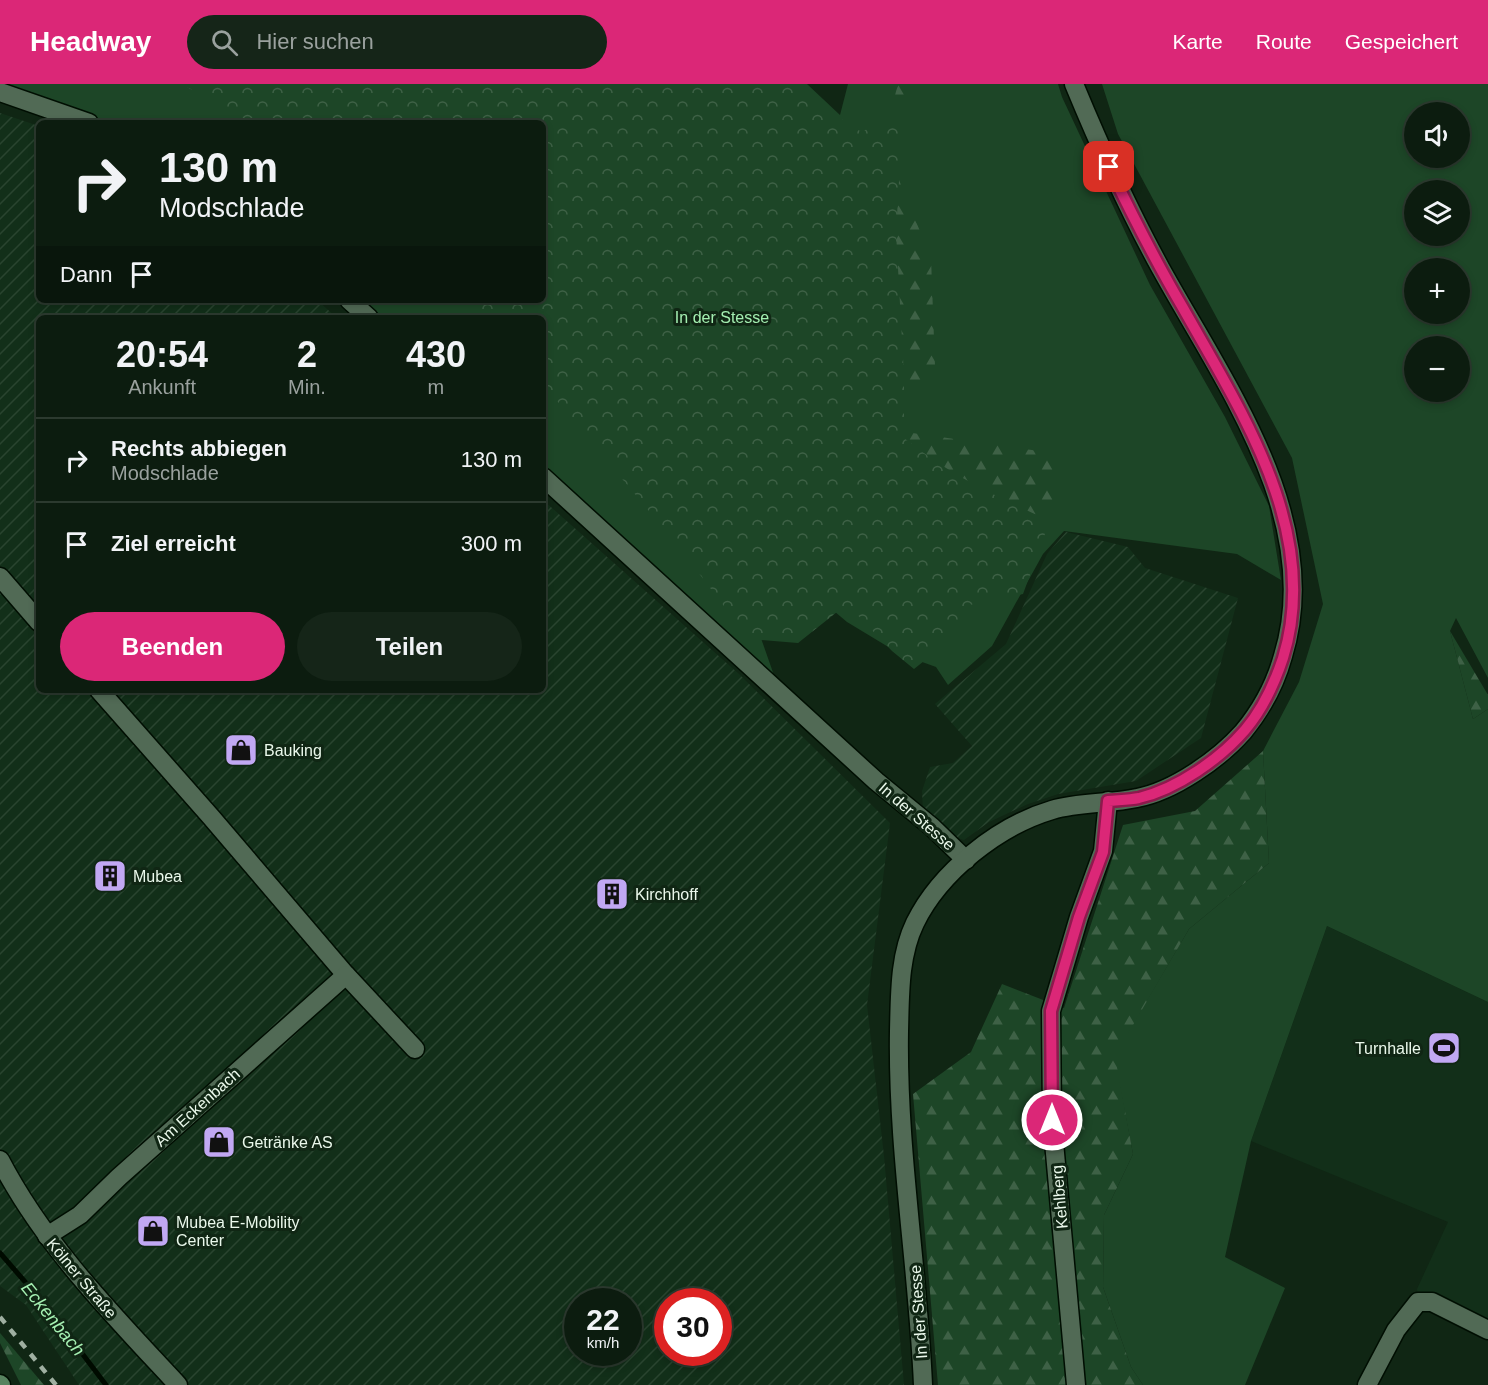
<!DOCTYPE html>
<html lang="de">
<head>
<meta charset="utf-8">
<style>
	body { margin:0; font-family:Arial,sans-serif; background:#152518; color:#f1f3f6; height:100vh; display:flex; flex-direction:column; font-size:22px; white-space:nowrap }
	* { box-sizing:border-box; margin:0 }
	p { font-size:20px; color:#9aa19e }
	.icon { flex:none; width:33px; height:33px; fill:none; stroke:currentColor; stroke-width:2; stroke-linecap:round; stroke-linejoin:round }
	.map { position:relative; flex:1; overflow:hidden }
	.details { position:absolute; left:36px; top:231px; width:510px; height:378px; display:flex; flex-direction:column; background:#0c1c0f; border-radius:9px; box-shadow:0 3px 9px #0003,0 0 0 2px #2c3a2f }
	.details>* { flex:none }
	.guide { position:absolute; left:36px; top:36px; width:510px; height:183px; border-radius:9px; box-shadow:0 3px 9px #0003,0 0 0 2px #2c3a2f; background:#0c1c0f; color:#f1f3f6; overflow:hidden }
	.controls { position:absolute; left:1404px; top:18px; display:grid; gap:12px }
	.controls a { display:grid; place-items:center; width:66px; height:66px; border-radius:50%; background:#0c1c0f; box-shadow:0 3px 9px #0003,0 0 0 2px #2c3a2f; font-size:30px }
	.speed { position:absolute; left:564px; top:1204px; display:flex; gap:12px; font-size:30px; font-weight:700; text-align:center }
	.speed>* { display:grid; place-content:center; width:78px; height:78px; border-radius:50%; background:#0c1c0f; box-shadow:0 3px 9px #0003,0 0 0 2px #2c3a2f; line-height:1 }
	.speed small { font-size:15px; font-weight:400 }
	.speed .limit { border:9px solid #d22; background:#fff; color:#111 }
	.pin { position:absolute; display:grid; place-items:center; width:51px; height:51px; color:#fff; margin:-26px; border-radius:12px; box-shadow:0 3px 9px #0006 }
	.me { position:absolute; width:66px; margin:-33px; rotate:0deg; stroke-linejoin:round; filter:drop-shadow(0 0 4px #0008) }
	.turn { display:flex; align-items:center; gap:21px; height:126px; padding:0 24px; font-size:27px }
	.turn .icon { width:78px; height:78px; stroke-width:2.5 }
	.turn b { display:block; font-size:42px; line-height:51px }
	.then { display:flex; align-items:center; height:57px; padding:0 24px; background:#0003; gap:12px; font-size:22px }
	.eta { display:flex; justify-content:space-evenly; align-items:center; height:102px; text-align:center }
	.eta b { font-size:36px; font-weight:600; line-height:42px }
	.button { display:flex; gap:12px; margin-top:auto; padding:12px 24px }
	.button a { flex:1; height:69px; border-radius:36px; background:#db2777; color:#fff; font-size:24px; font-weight:600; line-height:69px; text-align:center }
	.button a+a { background:#152518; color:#f1f3f6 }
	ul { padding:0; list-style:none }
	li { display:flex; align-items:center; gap:18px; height:84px; padding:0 24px; border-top:2px solid #2c3a2f }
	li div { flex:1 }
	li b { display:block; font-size:22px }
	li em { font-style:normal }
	header { display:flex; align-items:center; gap:36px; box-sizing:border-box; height:84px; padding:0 30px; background:#db2777; color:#fff }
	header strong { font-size:28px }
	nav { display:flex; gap:33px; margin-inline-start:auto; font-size:21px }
	.search { width:420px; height:54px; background:#152518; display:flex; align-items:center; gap:15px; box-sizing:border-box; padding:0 21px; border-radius:33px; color:#9aa19e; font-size:22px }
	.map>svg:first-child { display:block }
	.built { fill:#122f19 }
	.industrial { fill:url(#industrial-furrows); fill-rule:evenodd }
	.green { fill:#1d4627; fill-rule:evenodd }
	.forest { fill:url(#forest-firs) }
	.park { fill:url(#park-crowns) }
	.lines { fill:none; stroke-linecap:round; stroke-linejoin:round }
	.stream { stroke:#000b00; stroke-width:5 }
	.minor-casing { stroke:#000e02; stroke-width:21 }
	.tertiary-casing { stroke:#000e02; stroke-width:21 }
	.secondary-casing { stroke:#000e02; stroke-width:21 }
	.minor { stroke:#516a55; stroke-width:18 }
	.tertiary { stroke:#516a55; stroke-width:18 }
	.secondary { stroke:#57835f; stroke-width:18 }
	.rail { stroke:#9fafa1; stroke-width:4.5; stroke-dasharray:8 8; stroke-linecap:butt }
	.route-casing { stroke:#8e194d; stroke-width:15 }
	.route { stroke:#db2777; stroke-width:10 }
	.labels { text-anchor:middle; stroke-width:6; stroke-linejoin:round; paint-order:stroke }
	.park-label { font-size:16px; fill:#a4efb1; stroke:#102614 }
	.poi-label { font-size:16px; fill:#eaf8eb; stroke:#102614; text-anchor:start }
	.street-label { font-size:16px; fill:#eaf8eb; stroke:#102614 }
	.water-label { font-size:18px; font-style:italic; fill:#a6f1b3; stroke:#102614 }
</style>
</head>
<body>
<header>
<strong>Headway</strong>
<div class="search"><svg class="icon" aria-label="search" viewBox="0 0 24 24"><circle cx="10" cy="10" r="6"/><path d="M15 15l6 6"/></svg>Hier suchen</div>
<nav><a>Karte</a><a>Route</a><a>Gespeichert</a></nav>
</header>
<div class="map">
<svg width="1488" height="1301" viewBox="0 0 1488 1301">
	<defs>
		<pattern id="industrial-furrows" width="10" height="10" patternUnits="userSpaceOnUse" patternTransform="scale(1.5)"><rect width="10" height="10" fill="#122f19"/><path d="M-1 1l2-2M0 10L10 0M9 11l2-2" fill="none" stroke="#29442f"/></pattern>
		<pattern id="forest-firs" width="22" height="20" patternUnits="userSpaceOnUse" patternTransform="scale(1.5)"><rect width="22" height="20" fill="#1d4627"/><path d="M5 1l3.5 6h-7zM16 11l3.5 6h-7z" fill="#3e6146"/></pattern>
		<pattern id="park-crowns" width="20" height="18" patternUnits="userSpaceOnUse" patternTransform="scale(1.5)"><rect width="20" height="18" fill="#1d4627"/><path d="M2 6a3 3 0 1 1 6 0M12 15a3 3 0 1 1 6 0" fill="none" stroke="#3e6146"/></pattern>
	</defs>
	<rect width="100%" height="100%" fill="#102614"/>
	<polygon class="built" points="1327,842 1488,918 1488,1246 1418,1218 1417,1205 1448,1138 1251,1057"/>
	<g class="industrial">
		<path d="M0 29 39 42V216H317L337 234H39V606H543V416L739 590 890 739 867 921 884 1072 904 1301H79L26 1221 0 1202ZM578 1218H628V1269H578ZM668 1218H718V1269H668Z"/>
		<polygon points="1066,448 1128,463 1145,484 1238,514 1201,654 1136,697 1058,710 1028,720 989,738 964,756 955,753 923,726 922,707 930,683 953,679 972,662 935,620 1006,560 1047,470"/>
	</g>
	<g class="green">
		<polygon points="0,0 572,0 877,345 644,0 807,0 840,31 848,0 1058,0 1062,13 1150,201 1225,333 1269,422 1281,496 1237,470 1064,447 1043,470 992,562 948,601 936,583 900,570 847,538 790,490 749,520 776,597 543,386 543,234 375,234 356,216 543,216 543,39 111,39"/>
		<path d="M1102 0H1488V594L1456 534 1450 547 1473 635 1488 625V918L1327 842 1251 1057 1225 1173 1285 1204 1245 1301H1143L1131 1283 1103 1203 1104 1131 1133 1070 1114 972 1189 845 1269 779 1263 667 1299 598 1323 520 1292 374 1118 50ZM1414 28H1460V74H1414ZM1414 106H1460V152H1414ZM1414 184H1460V230H1414ZM1414 262H1460V308H1414Z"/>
	</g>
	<g class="forest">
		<polygon points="898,0 932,0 889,34"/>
		<polygon points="892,79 931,174 935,282 904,324"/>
		<polygon points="877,344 1053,369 1053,429 933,441"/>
		<polygon points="1450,547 1488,611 1488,625 1473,635"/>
		<polygon points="1263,667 1269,779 1189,845 1115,972 1133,1070 1104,1131 1103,1203 1131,1283 1143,1301 938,1301 913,1010 971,968 1002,900 1064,924 1123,741 1195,727"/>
		<polygon points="0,1249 44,1301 21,1301 0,1259"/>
	</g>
	<path class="park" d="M181 0H800L830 28 860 47 885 42 890 36 902 47 896 148 904 292V354C950 391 995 412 1048 436L1049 439 1023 510 960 523 959 549 914 585 892 567 847 520 798 559 749 555 679 463 543 300V234H487L468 216H543V39H239L198 9Z"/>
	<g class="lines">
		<polyline class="stream" points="0,1169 47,1223 106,1301"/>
		<defs>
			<g id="minor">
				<polyline points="0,8 89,39"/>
				<polyline points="349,216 369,234"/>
				<polyline points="543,393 876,697 932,743 966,776"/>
				<polyline points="0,493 39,538"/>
				<polyline points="99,606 211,733 346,891"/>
				<polyline points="47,1152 80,1131 119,1093 346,891 415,965"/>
				<path d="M923 1301C918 1183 897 1065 899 947 900 911 899 872 915 839 940 788 998 742 1052 726 1079 718 1109 720 1137 714 1174 707 1219 675 1243 648 1262 625 1275 601 1283 572 1325 436 1224 299 1161 185 1128 125 1100 63 1074 0"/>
				<polyline points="1076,1301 1052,1036 1051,927 1079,833 1103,767 1108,717"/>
				<polyline points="1367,1301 1396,1246 1418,1218 1432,1218 1488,1246"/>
			</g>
			<path id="tertiary" d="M0 1076C44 1161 113 1231 178 1301"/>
			<polyline id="secondary" points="0,1300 1,1301"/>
		</defs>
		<use href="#minor" class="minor-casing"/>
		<use href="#tertiary" class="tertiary-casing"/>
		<use href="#secondary" class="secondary-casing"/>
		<use href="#minor" class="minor"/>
		<use href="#tertiary" class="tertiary"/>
		<use href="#secondary" class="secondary"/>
		<polyline class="rail" points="0,1233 56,1301"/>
	</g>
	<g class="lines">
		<defs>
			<path id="route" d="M1052 1036 1051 927 1079 833 1103 768 1108 717C1118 716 1129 716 1139 714 1177 705 1220 675 1245 646 1263 625 1274 601 1283 574 1322 449 1242 329 1183 224 1156 178 1132 131 1109 83"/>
		</defs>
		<use href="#route" class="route-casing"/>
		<use href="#route" class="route"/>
	</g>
	<defs>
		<symbol id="shop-square" viewBox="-11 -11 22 22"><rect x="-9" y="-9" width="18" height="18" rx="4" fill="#c1a8f3" stroke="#102614"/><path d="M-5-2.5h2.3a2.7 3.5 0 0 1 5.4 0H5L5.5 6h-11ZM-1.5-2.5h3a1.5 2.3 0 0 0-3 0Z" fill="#111"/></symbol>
		<symbol id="building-square" viewBox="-11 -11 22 22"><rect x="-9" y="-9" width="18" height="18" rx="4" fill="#c1a8f3" stroke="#102614"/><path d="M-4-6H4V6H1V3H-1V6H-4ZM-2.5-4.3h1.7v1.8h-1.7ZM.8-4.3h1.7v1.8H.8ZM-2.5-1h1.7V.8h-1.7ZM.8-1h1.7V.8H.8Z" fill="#111"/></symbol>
		<symbol id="stadium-square" viewBox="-11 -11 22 22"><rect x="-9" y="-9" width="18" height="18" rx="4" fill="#c1a8f3" stroke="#102614"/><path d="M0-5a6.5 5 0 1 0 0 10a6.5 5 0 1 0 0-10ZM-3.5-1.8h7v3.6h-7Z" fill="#111"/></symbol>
	</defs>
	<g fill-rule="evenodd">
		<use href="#shop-square" x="222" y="647" width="38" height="38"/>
		<use href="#building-square" x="91" y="773" width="38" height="38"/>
		<use href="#building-square" x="593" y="791" width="38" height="38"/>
		<use href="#stadium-square" x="1425" y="945" width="38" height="38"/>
		<use href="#shop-square" x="200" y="1039" width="38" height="38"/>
		<use href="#shop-square" x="134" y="1128" width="38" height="38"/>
	</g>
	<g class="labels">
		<g class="park-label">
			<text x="722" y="239">In der Stesse</text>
		</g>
		<g class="poi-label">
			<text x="264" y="672">Bauking</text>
			<text x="133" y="798">Mubea</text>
			<text x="635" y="816">Kirchhoff</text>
			<text x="1421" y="970" text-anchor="end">Turnhalle</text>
			<text x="242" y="1064">Getränke AS</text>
			<text x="176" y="1144">Mubea E-Mobility<tspan x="176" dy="18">Center</tspan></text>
		</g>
		<g class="street-label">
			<text transform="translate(917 732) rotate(41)" y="6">In der Stesse</text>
			<text transform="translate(197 1023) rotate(-42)" y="6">Am Eckenbach</text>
			<text transform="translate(1059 1113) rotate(-95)" y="6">Kehlberg</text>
			<text transform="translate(82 1194) rotate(50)" y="6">Kölner Straße</text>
			<text transform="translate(918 1228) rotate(-94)" y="6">In der Stesse</text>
		</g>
		<g class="water-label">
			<text transform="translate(53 1235) rotate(51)" y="6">Eckenbach</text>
		</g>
	</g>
</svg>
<div class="controls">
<a><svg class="icon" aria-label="sound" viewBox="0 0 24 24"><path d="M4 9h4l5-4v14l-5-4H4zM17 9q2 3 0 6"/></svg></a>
<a><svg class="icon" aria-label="layers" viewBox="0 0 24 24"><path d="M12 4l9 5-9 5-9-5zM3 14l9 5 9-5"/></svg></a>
<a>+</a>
<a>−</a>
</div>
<div class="speed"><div>22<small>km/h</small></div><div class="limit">30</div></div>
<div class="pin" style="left:1109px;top:83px;background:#d93025"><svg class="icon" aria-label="arrive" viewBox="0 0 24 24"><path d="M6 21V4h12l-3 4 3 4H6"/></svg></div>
<svg class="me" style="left:1052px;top:1036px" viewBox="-20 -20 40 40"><circle r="17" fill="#db2777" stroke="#fff" stroke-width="3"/><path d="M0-11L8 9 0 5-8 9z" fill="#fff"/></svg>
<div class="guide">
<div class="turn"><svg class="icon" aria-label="right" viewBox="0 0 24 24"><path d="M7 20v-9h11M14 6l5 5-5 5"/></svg><div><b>130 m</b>Modschlade</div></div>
<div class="then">Dann<svg class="icon" aria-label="arrive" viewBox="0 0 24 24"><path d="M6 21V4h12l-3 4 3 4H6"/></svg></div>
</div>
<section class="details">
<div class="eta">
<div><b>20:54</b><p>Ankunft</p></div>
<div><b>2</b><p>Min.</p></div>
<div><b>430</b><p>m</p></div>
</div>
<ul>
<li><svg class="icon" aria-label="right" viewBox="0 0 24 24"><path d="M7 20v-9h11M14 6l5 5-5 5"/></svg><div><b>Rechts abbiegen</b><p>Modschlade</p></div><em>130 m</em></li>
<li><svg class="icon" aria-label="arrive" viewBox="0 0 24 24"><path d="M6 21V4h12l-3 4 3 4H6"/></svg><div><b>Ziel erreicht</b></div><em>300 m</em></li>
</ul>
<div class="button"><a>Beenden</a><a>Teilen</a></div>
</section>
</div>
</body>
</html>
